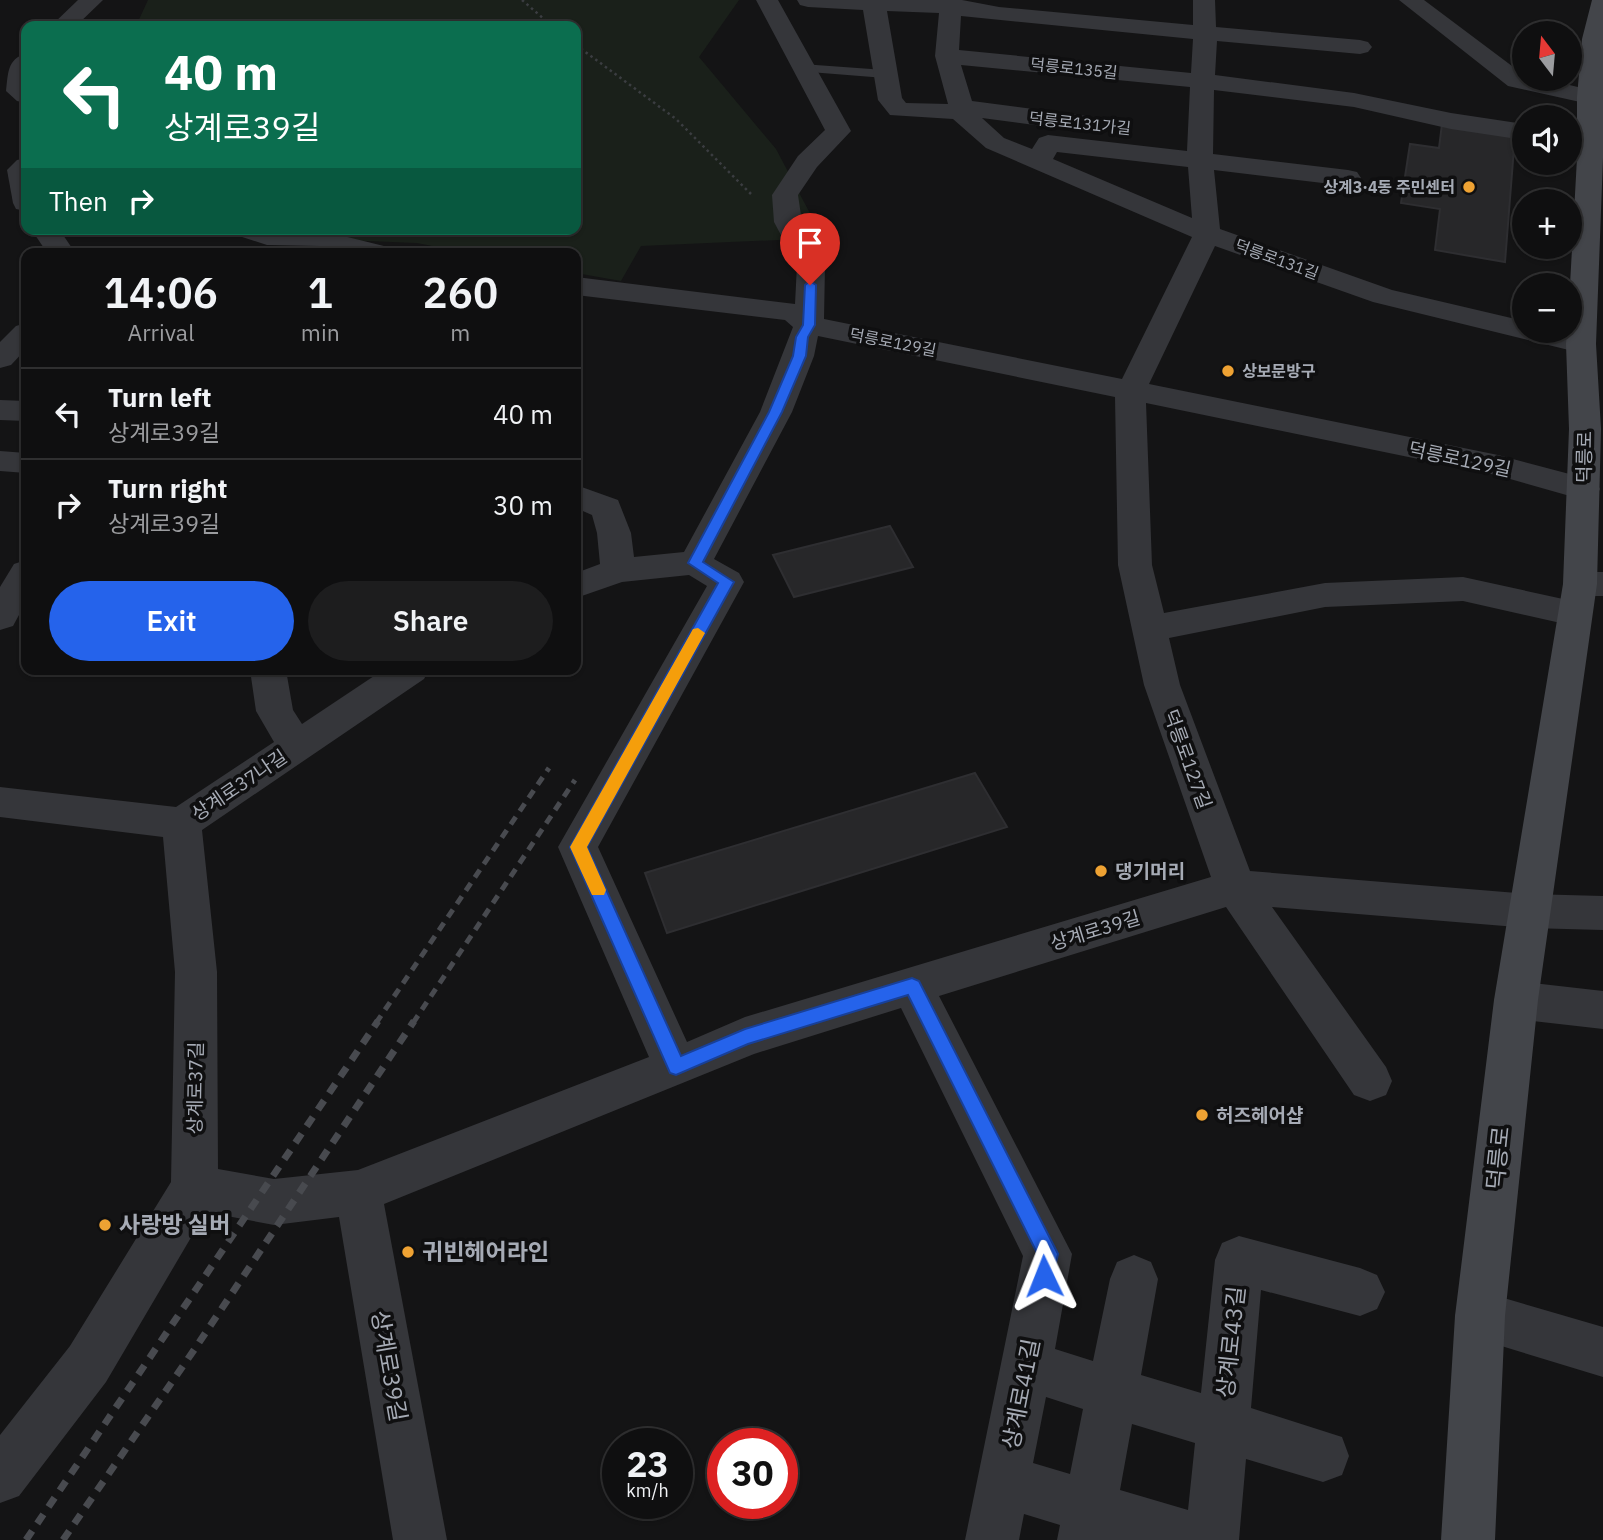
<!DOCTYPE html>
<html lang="en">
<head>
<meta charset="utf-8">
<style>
	body { margin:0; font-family:"IBM Plex Sans","Noto Sans KR",sans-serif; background:#1d1d1e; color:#f1f3f6; height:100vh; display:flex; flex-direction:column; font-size:26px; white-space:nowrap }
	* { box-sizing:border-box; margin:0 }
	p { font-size:23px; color:#9b9c9f }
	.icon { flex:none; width:38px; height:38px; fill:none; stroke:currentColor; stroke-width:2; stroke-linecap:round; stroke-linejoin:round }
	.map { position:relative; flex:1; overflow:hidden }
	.side { position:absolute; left:21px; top:248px; width:560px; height:427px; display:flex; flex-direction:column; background:#0f0f10; border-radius:14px; box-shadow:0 2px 5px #0004,0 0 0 2px #2f2f30 }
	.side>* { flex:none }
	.guide { position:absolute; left:21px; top:21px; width:560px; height:214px; border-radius:14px; box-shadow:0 2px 5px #0004,0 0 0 2px #2f2f30; background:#0b6e4f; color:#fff; overflow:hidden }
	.needle { width:46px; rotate:344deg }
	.buttons { position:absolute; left:1512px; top:21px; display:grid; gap:14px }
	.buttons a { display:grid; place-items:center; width:70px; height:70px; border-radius:50%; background:#0f0f10; box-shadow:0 2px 5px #0004,0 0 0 2px #2f2f30; font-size:35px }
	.speed { position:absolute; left:602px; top:1428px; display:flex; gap:14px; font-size:35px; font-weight:700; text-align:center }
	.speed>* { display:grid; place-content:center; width:91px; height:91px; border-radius:50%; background:#0f0f10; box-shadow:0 2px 5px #0004,0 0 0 2px #2f2f30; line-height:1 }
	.speed small { font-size:18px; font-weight:400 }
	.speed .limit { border:10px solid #d22; background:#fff; color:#111 }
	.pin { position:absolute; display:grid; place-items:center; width:60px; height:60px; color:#fff; margin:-72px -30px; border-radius:50% 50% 50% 0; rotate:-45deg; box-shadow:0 0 7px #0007 }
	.pin .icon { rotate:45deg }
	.me { position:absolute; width:77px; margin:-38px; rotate:358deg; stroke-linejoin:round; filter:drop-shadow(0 0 5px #0008) }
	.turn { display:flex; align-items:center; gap:24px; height:147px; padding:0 28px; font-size:32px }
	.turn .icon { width:91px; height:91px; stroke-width:2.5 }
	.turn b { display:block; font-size:49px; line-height:60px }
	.then { display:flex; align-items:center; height:66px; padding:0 28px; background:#0003; gap:14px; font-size:26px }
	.eta { display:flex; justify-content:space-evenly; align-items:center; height:119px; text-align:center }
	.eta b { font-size:42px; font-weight:600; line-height:49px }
	.action { display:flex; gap:14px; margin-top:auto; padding:14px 28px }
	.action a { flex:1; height:80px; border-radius:42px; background:#2563eb; color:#fff; font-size:28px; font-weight:600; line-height:80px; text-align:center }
	.action a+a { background:#1d1d1e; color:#f1f3f6 }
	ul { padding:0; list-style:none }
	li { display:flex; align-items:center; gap:21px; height:91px; padding:0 28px; border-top:2px solid #2f2f30 }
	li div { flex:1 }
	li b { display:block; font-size:26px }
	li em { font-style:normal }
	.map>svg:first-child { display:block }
	.green { fill:#1a201a }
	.building { fill:#272729; stroke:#2e2e31; stroke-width:2 }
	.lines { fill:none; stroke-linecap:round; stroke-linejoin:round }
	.path { stroke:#3b3d41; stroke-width:2.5; stroke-dasharray:2.5 3.5; stroke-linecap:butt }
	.service { fill:#35363a; fill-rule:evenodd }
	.minor { fill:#35363a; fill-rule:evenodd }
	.secondary { fill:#43454a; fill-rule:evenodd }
	.rail-far1 { stroke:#484a4f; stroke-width:5; stroke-dasharray:9 7; stroke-linecap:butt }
	.rail { stroke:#484a4f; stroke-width:7; stroke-dasharray:11 9; stroke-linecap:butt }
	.route { fill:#2563eb; stroke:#184099; stroke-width:2 }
	.slow { fill:#f59e0b }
	.poi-dot { fill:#eea233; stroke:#0f0f10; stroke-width:2.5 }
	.labels { text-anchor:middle; stroke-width:7; stroke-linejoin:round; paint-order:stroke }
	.far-street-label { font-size:16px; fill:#a6abb5; stroke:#0f0f10 }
	.far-poi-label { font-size:16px; font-weight:bold; fill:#a6abb5; stroke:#0f0f10; text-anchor:end }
	.street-label { font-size:19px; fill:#a6abb5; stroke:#0f0f10 }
	.poi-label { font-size:19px; font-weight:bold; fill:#a6abb5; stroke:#0f0f10; text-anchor:start }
	.near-street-label { font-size:23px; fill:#a6abb5; stroke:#0f0f10 }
	.near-poi-label { font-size:23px; font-weight:bold; fill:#a6abb5; stroke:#0f0f10; text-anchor:start }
</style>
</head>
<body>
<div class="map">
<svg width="1603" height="1540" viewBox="0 0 1603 1540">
	<rect width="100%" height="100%" fill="#141415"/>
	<polygon class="green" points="148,0 739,0 699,57 776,149 823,238 641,246 621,281 576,273 576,254 473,254 417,243 342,240 325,229 576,229 576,26 136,26"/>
	<g class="building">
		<polygon points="1442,124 1515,135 1505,262 1435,250 1440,209 1401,203 1410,144 1439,148"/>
		<polygon points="890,526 913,567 794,597 773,555"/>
		<polygon points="975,773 1007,827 667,933 645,873"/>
	</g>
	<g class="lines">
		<g class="path">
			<polyline points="522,0 552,26"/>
			<polyline points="576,45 676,119 751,194"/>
		</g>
		<polygon class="service" points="802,64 885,70 892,74 885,78 797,71 795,68"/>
		<g class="minor">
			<polygon points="78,0 103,0 76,26 51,26"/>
			<path d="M756 0H778L851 131 817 167 798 195 802 222 825 265 824 319 1122 379 1192 237 986 148 953 119 890 115 878 100 863 10 808 7 800 5 797 0H962L999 7 1193 25V0H1215L1216 27 1360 40 1368 42 1372 47 1368 52 1360 54 1217 41 1215 75 1354 93 1451 113 1524 124V140L1451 129 1354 107 1214 90 1213 154 1348 170 1357 172 1361 178 1357 184 1348 186 1214 170 1220 229 1392 290 1524 321V331H1563L1592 338 1596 344 1592 350 1581 353 1373 302 1215 246 1149 384 1498 455 1596 481 1600 489 1596 497 1584 500 1496 475 1146 403 1152 565 1164 613 1325 583 1463 577 1586 604 1592 613 1586 622 1574 626 1463 601 1325 607 1169 638 1180 685 1250 871 1529 894 1603 896V930L1529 928 1272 907 1386 1067 1392 1081 1386 1095 1370 1101 1354 1095 1226 907 939 996 1072 1254 1055 1349 1093 1361 1110 1279 1117 1262 1134 1255 1151 1262 1158 1279 1141 1375 1201 1393 1215 1260 1222 1243 1239 1236 1360 1268 1377 1275 1385 1292 1377 1309 1360 1316 1261 1290 1251 1408 1342 1437 1349 1456 1342 1475 1323 1482 1246 1459 1239 1540H1057L1060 1525 1024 1514 1019 1540H965L1023 1256 901 1008 754 1054 384 1204 447 1540H393L339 1217 274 1225 206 1212 106 1382 19 1496 0 1503V1435L70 1346 171 1182 175 972 163 837 0 817V787L176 807 274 742 256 711 250 670H286L293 710 302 724 383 670H429L424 679 202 830 217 972 218 1169 274 1179 358 1170 649 1057 558 847 707 586 689 575 622 582 576 598V573L600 564 597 533 592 515 576 508V485L618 500 631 533 634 557 684 552 760 412 793 327 785 320 576 295V277L795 304 797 265 774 222 772 195 798 156 825 130ZM887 11 939 13 935 56 948 104 906 103 902 98ZM961 16 1193 39 1191 73 959 50ZM961 65 1190 87 1187 151 1048 135 1039 138 1032 149 1004 138 982 118 1087 132 1096 129 1100 124 1096 119 1087 116 972 101ZM1057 152 1188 167 1192 218 1053 159ZM818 336 1115 397 1118 565 1144 685 1211 877 745 1017 687 1042 598 847 744 582 739 573 714 559 792 412 814 356ZM1046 1397 1083 1409 1070 1474 1033 1463ZM1132 1424 1195 1443 1188 1510 1120 1490Z"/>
			<path d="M1399 0H1424L1524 75V79C1549 79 1574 86 1598 92L1601 97 1598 102 1589 104 1508 86Z"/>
			<path d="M26 54V103L17 101 6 91C8 75 7 58 26 54Z"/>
			<polygon points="26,158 26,211 16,209 13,203 7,170 17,160"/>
			<polygon points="31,229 59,229 76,254 48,254"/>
			<polygon points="232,229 319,230 392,248 396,254 348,254 319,246 267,245 236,235"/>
			<polygon points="26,323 26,349 11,365 0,368 0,342 16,326"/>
			<polygon points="0,400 26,401 26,421 0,420"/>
			<polygon points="0,451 26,453 26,473 0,471"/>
			<polygon points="26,560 26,602 13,626 0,630 0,587 14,564"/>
			<polygon points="1580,572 1603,572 1603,596 1580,596 1568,593 1563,584 1568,575"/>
			<polygon points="1516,981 1603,991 1603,1029 1516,1019 1501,1013 1494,1000 1501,987"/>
			<polygon points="1480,1291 1603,1327 1603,1377 1462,1334 1455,1316 1462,1298"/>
		</g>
		<polygon class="secondary" points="1592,0 1603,0 1603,158 1596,344 1601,429 1597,584 1538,1000 1505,1316 1495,1540 1441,1540 1455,1316 1494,1000 1563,584 1569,429 1566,344 1567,331 1570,331 1570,285 1577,158 1577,97 1582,39"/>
		<g class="rail-far1">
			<polyline points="376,1023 549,768"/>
			<polyline points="413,1023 575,780"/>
		</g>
		<g class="rail">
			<polyline points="26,1540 378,1021"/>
			<polyline points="63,1540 194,1350 414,1021"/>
		</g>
	</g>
	<polygon class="route" points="810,281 816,285 815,325 808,337 806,356 782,412 703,562 734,582 587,847 681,1056 745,1029 912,978 919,981 1058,1254 1051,1284 1044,1286 1037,1284 1034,1276 1038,1255 908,995 748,1044 676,1075 670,1073 570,847 718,583 688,563 769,412 793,356 796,337 803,325 805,285"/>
	<polygon class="slow" points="698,628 705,633 587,847 606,890 604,895 592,895 570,847 693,629"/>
	<g class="poi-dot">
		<circle cx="1469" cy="187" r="7"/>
		<circle cx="1228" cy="371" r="7"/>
		<circle cx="1101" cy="871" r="7"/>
		<circle cx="1202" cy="1115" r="7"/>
		<circle cx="105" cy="1225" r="7"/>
		<circle cx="408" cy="1252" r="7"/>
	</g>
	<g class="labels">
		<g class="far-street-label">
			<text transform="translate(1074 68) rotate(6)" y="6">덕릉로135길</text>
			<text transform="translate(1080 123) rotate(6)" y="6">덕릉로131가길</text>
			<text transform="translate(1277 259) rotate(20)" y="6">덕릉로131길</text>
			<text transform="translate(893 342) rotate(11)" y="6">덕릉로129길</text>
		</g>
		<g class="far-poi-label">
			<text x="1455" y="193">상계3·4동 주민센터</text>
			<text x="1242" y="377" text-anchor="start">상보문방구</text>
		</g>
		<g class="street-label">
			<text transform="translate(1584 457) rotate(-89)" y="7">덕릉로</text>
			<text transform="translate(1460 459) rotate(12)" y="7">덕릉로129길</text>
			<text transform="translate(1188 759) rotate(70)" y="7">덕릉로127길</text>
			<text transform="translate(239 785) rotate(-34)" y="7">상계로37나길</text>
			<text transform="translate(1095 930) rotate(-17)" y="7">상계로39길</text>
			<text transform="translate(195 1088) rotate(-89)" y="7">상계로37길</text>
		</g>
		<g class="poi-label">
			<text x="1115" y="878">댕기머리</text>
			<text x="1216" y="1122">허즈헤어샵</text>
		</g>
		<g class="near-street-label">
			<text transform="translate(1498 1158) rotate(-84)" y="8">덕릉로</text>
			<text transform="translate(1231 1342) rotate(-84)" y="8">상계로43길</text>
			<text transform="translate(389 1366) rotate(80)" y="8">상계로39길</text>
			<text transform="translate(1021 1394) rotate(-79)" y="8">상계로41길</text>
		</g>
		<g class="near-poi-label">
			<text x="119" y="1233">사랑방 실버</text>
			<text x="422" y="1260">귀빈헤어라인</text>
		</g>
	</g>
</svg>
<div class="buttons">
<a><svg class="needle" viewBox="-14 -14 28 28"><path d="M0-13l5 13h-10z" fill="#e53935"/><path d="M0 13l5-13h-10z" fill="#9b9c9f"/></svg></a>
<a><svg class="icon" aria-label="sound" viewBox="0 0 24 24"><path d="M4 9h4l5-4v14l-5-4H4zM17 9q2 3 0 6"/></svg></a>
<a>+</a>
<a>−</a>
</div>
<div class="speed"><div>23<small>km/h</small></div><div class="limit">30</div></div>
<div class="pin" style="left:810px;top:285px;background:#d93025"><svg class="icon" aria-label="arrive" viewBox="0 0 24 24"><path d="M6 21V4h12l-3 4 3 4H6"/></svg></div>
<svg class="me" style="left:1044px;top:1276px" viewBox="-20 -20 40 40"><path d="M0-17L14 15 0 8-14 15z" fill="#2563eb" stroke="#fff" stroke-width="4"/></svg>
<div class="guide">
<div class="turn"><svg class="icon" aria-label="left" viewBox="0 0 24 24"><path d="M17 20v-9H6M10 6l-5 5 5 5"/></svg><div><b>40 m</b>상계로39길</div></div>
<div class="then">Then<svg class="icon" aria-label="right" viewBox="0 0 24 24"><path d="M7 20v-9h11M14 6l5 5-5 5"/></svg></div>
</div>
<section class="side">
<div class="eta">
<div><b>14:06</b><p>Arrival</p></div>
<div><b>1</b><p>min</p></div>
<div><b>260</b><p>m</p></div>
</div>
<ul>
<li><svg class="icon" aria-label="left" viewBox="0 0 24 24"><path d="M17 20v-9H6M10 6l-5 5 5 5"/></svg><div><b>Turn left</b><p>상계로39길</p></div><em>40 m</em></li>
<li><svg class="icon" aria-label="right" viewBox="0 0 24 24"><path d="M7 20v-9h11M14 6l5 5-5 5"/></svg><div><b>Turn right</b><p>상계로39길</p></div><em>30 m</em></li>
</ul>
<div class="action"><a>Exit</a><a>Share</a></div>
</section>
</div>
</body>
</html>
